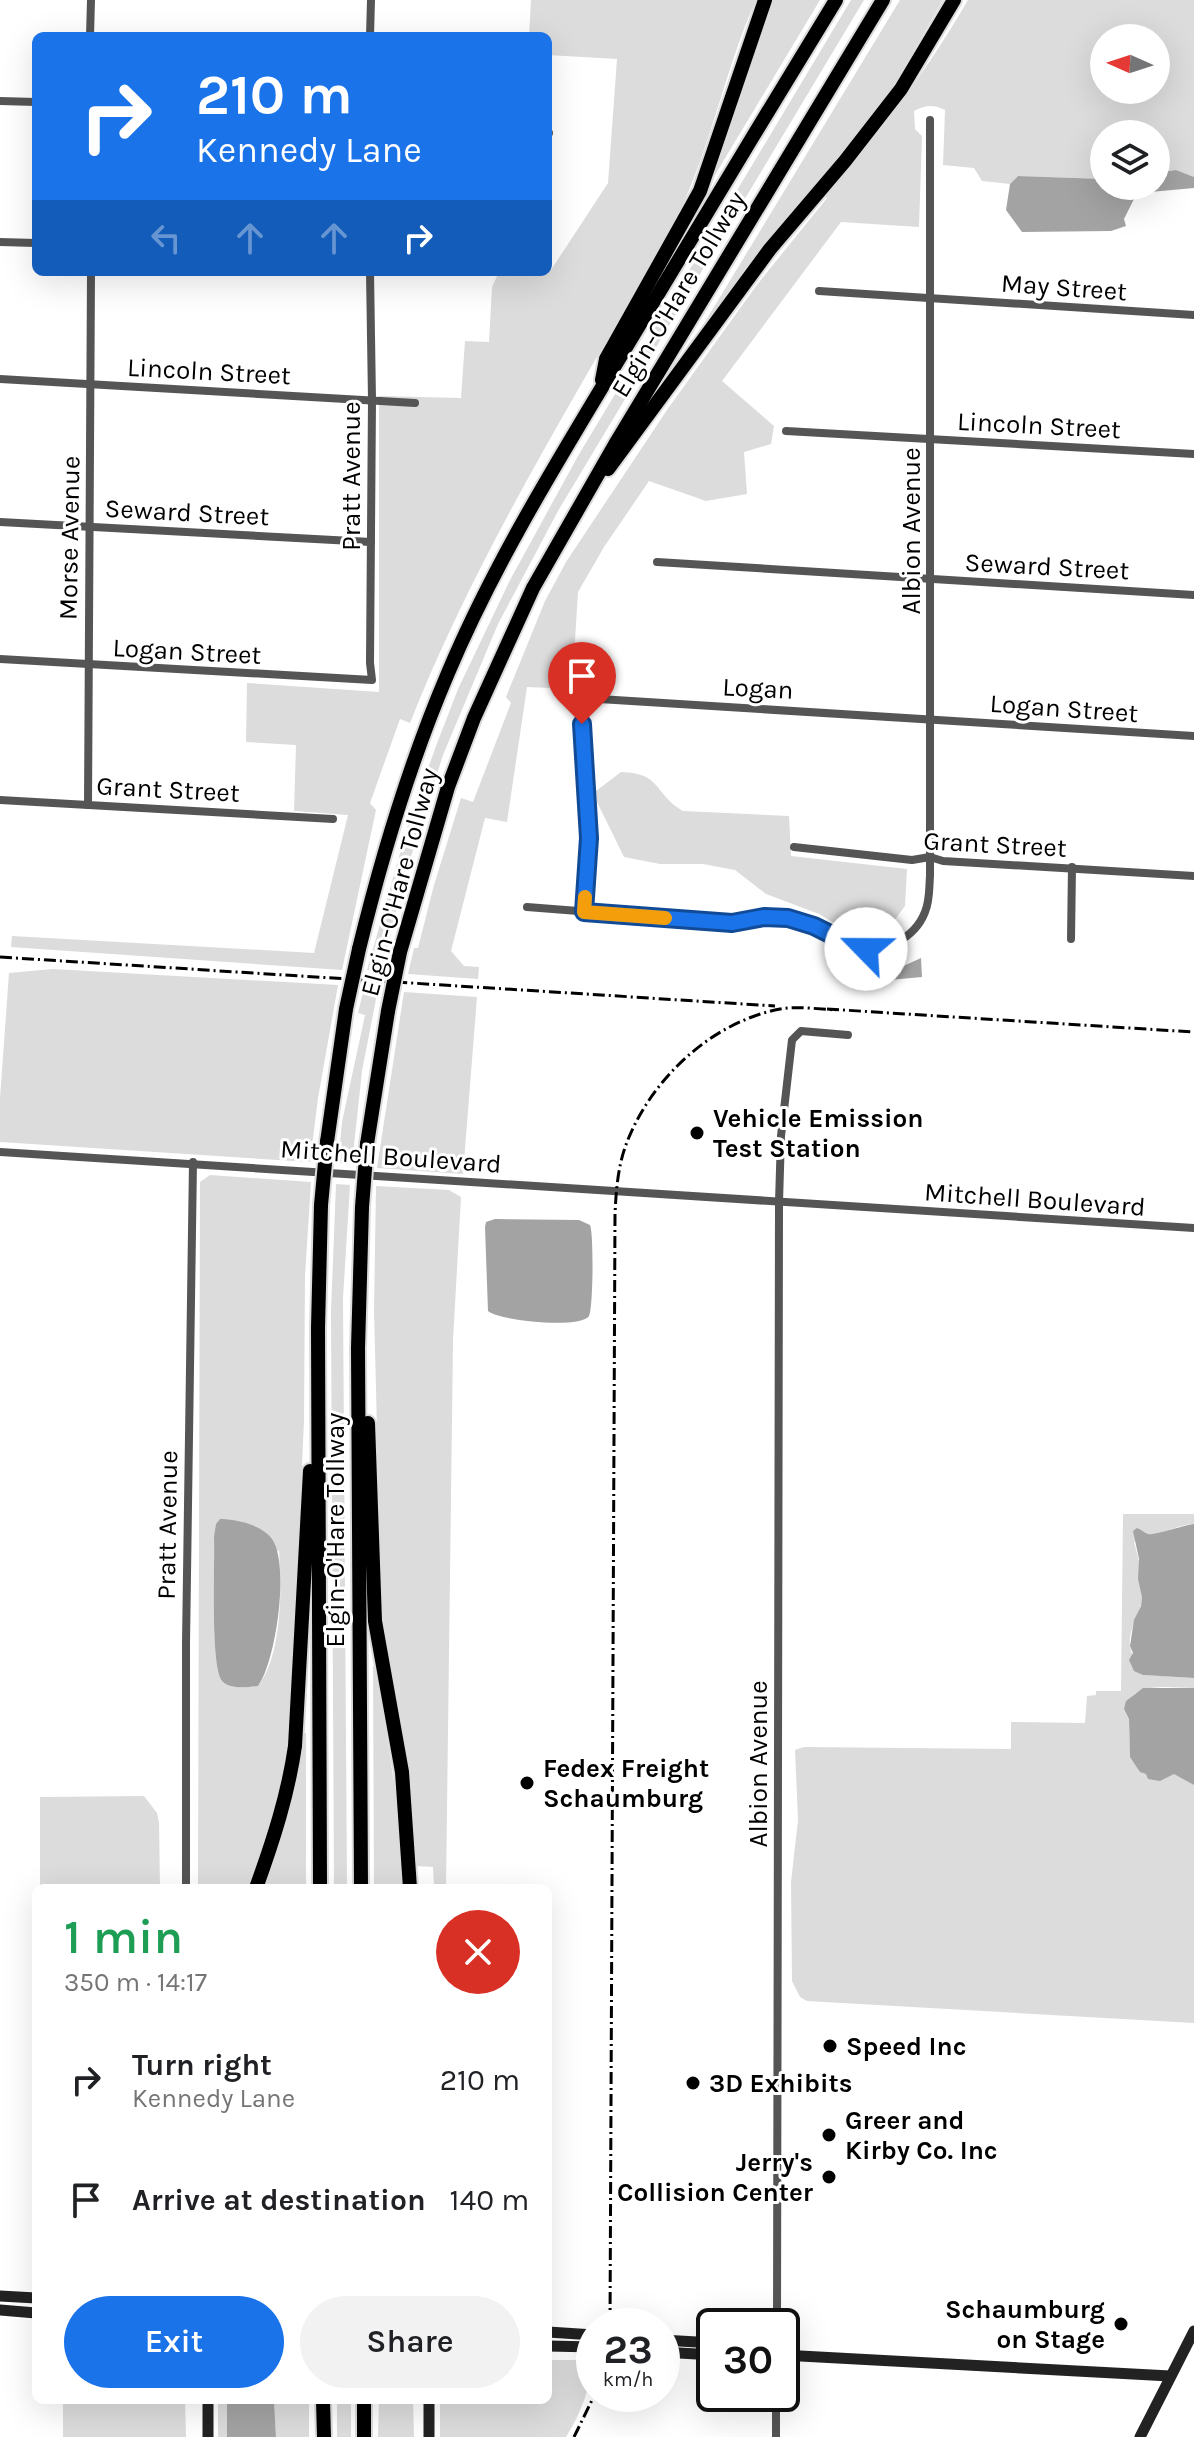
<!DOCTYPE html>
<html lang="en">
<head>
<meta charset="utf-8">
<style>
	body { margin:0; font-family:Karla,sans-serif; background:#f2f2f2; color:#202124; height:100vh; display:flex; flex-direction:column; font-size:30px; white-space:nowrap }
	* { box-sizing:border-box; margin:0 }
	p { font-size:26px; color:#757577 }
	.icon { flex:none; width:44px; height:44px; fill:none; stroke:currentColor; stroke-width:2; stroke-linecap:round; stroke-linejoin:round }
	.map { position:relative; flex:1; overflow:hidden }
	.panel { position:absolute; left:32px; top:1884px; width:520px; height:520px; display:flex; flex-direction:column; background:#fff; border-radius:12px; box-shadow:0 8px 32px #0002 }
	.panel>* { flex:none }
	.hud { position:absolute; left:32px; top:32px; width:520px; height:244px; border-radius:12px; box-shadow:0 8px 32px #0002; background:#1a73e8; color:#fff; overflow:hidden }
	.needle { width:52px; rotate:273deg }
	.controls { position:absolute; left:1090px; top:24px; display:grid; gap:16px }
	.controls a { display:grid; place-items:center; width:80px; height:80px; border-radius:50%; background:#fff; box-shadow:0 8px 32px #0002; font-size:40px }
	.speed { position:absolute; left:576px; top:2308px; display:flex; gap:16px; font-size:40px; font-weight:700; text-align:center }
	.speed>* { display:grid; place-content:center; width:104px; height:104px; border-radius:50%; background:#fff; box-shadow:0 8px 32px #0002; line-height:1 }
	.speed small { font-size:20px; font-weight:400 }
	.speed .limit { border:4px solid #111; border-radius:12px; background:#fff; color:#111 }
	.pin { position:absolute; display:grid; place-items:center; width:68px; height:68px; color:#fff; margin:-82px -34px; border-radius:50% 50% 50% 0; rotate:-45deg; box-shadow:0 0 8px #0007 }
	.pin .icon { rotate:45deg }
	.me { position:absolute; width:88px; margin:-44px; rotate:293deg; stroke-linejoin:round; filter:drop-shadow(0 0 6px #0008) }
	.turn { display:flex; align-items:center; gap:28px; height:168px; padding:0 32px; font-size:36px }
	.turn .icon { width:104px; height:104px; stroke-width:2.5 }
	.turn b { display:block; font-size:56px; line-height:68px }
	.lanes { display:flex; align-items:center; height:76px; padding:0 32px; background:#0003; justify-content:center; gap:40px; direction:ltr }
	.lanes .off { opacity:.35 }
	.round { display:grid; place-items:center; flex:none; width:84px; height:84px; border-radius:42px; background:#f2f2f2 }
	.headline { display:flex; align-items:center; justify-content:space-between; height:136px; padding:0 32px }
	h1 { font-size:48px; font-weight:600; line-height:60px; color:#1e9e55 }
	.button { display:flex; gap:16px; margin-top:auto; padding:16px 32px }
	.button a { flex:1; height:92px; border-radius:48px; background:#1a73e8; color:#fff; font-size:32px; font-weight:600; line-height:92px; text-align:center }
	.button a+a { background:#f2f2f2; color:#202124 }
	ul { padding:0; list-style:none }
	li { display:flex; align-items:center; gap:24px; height:120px; padding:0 32px }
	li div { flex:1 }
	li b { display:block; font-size:30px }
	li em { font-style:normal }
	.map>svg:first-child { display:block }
	.green { fill:#dcdcdc; fill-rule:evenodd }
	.water { fill:#a3a3a3 }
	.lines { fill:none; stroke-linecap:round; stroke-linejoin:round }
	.highway-casing { stroke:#dbdbdb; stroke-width:18 }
	.street { stroke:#555; stroke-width:8 }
	.secondary { stroke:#222; stroke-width:11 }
	.highway { stroke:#000; stroke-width:14 }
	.rail { stroke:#000; stroke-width:3; stroke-dasharray:12 4 2 4; stroke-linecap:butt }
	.highway-bridge-casing { stroke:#dbdbdb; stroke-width:18; stroke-linecap:butt }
	.highway-bridge { stroke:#000; stroke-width:14 }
	.route-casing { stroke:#114b97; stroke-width:20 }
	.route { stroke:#1a73e8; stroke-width:14 }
	.slow { stroke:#f59e0b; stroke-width:14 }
	.poi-dot { fill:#000; stroke:#fff; stroke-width:3 }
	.labels { text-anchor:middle; stroke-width:6; stroke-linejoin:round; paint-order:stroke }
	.street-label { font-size:26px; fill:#000; stroke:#fff }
	.poi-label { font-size:26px; font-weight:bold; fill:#000; stroke:#fff; text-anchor:start }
</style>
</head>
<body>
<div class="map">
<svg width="1194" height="2437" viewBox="0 0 1194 2437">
	<rect width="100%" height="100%" fill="#fff"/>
	<g class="green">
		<path d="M531 0H756C725 69 712 143 679 213 586 381 481 543 410 723L400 719 370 803 376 810 342 970 11 947 12 936 314 953 348 815 294 811 296 745 246 742 247 683 379 692V396L461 398 465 341 489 342 492 287 499 272 551 270 608 183 617 59 548 55V36H529Z"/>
		<polygon points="773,0 820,0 715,175 713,174"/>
		<polygon points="851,0 864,0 558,511 498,624 443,755 403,882 382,971 367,970 408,825 436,746 458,689 510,580 578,456"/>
		<polygon points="900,0 943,0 883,103 757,253 694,340"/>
		<path d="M968 0H1194V177L1176 170 1156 173V134H1104V179L1018 176 1010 184 982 181 974 168 943 165 945 110C933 104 926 105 914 111L915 129 922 136 919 227 841 222 722 381 774 426 771 444 744 452 747 494 706 501 649 481 604 547 578 592 572 689 527 687 507 822 485 818 451 951 464 966 479 967 478 979 408 974 414 948H418L434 885 461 798 473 802 511 703 506 697 545 601 566 562 667 410 756 286 827 198 824 195C843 170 866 149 885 124 915 84 943 43 968 0ZM1104 38H1156V90H1104Z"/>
		<path d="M621 772C662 773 653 793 683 811L789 816 791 856 907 869 905 906 891 925 872 935 856 936 819 914 766 894 735 870 703 864H660L624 857 597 802 596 791Z"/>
		<polygon points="53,969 338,985 318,1098 310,1162 0,1142 0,1098 9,973"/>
		<polygon points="364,988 378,989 362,1071 352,1164 338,1163 342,1122 365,1015 358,1013"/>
		<polygon points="404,992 477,997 463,1174 377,1168"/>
		<path d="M210 1175 311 1182 305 1276 304 1421 290 1728 280 1794 249 1888H198L200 1182ZM214 1537 279 1551C282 1589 282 1655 258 1686 248 1687 230 1690 222 1681 210 1666 215 1562 214 1537Z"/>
		<polygon points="336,1184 350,1185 343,1298 347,1888 334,1888 331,1311"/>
		<polygon points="376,1186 449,1190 461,1197 453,1341 446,1888 434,1888 433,1867 416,1866 385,1635 381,1586 374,1311"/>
		<path d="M1123 1514H1194V1524C1181 1525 1172 1529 1160 1533 1147 1538 1148 1533 1134 1542 1139 1559 1145 1585 1141 1604 1138 1617 1128 1631 1130 1646 1131 1655 1139 1667 1143 1675L1194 1678V1688C1169 1688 1134 1680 1124 1709L1129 1719 1130 1757 1185 1778 1194 1785V2023L807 2001 800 1997 792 1981 791 1882 798 1820 795 1750 804 1747 1011 1749V1722L1085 1723 1087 1696 1096 1695V1691H1121Z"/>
		<polygon points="373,1666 376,1666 397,1802 402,1888 374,1888"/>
		<path d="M303 1733H306V1888H264C282 1836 296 1787 303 1733Z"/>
		<polygon points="144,1796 157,1813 159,1822 160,1888 40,1888 40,1797"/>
		<path d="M548 2360H593C590 2389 581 2413 566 2437H440V2400H548Z"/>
		<polygon points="63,2400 185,2400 186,2437 63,2437"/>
		<rect x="218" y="2400" width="9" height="37"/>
		<polygon points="274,2400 309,2400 309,2437 276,2437"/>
		<rect x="337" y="2400" width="14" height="37"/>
		<polygon points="379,2400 413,2400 414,2437 378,2437"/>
	</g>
	<g class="water">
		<polygon points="1176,170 1194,177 1194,188 1150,192 1135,197 1124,219 1126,226 1111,231 1022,232 1006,210 1010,184 1018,176 1104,179 1104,186 1156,186 1156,173"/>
		<polygon points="921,958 922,977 889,980 866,979 864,974 888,973"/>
		<path d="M495 1219 579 1220 590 1225C594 1234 593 1310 589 1316 581 1329 499 1321 488 1311L485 1227 486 1222Z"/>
		<path d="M220 1519C236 1519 262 1525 272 1539 290 1564 276 1662 258 1686 248 1687 230 1690 222 1681 210 1666 215 1562 214 1537L216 1524Z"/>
		<path d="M1194 1524V1678L1143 1675 1134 1671 1129 1660 1133 1653 1130 1646 1134 1620 1141 1606 1142 1597 1138 1579 1139 1559 1133 1531 1137 1528C1141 1529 1144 1533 1148 1534 1153 1536 1184 1525 1194 1524Z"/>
		<polygon points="1143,1688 1194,1688 1194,1785 1174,1774 1160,1781 1148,1779 1146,1774 1140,1772 1130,1757 1129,1719 1124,1709 1126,1701"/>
		<polygon points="227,2400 274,2400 276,2437 227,2437"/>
	</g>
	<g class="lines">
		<defs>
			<g id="highway">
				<polyline points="602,380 606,359 700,191 765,0"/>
				<polyline points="608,469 770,249 845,161 901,89 954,0"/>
				<path d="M359 949C382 855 410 762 448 673 494 564 556 464 616 364 689 242 762 121 836 0"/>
				<polyline points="400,952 448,787 474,718 533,588 617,441 883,0"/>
				<polyline points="327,1142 346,1009"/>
				<polyline points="367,1144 388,1011"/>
				<polyline points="368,1423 375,1621 402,1772 410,1888"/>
				<path d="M256 1888C273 1841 288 1795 295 1746L310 1471"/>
				<polyline points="320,1888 318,1328 321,1205"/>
				<polyline points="361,1888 358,1348 362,1207"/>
				<polyline points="323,2400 324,2437"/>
				<polyline points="364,2400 364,2437"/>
			</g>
		</defs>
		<use href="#highway" class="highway-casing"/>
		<g class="street">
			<polyline points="90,36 91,0"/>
			<polyline points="370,36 371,0"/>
			<polyline points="0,101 36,102"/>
			<polyline points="548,133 549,133"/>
			<polyline points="0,242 36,243"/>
			<polyline points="819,291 1194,315"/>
			<polyline points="0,379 415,403"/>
			<polyline points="786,431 1194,454"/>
			<polyline points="0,522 371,542"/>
			<polyline points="657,562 1194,595"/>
			<polyline points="0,659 372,680 370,663 372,400 370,272"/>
			<polyline points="0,800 333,819"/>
			<polyline points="88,805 91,272"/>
			<polyline points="794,847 912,860 930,857 943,861 1194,876"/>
			<path d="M527 907 732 923C754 918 776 914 798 921 819 926 835 940 854 946 882 956 915 938 925 912 930 900 929 888 930 876V120"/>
			<polyline points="584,912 589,838 582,749 583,698 1194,736"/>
			<polyline points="1071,939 1072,867"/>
			<polyline points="0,1152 1194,1228"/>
			<polyline points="186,1888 186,1643 193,1162"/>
			<polyline points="777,2326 779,1202 781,1136 792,1040 801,1031 848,1035"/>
			<polyline points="776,2437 776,2394"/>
		</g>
		<g class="secondary">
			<polyline points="0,2296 36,2298"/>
			<polyline points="0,2310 36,2313"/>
			<polyline points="548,2332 594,2335"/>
			<polyline points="662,2340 714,2343"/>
			<polyline points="548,2346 594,2347"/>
			<polyline points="662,2352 714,2355"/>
			<polyline points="782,2355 1170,2376"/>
			<polyline points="208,2400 208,2437"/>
			<polyline points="429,2400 429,2437"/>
			<polyline points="1140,2437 1194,2331"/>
		</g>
		<use href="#highway" class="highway"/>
		<g class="rail">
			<polyline points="0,957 775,1006"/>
			<polyline points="827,1009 1194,1032"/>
			<path d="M610 2326 615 1215C616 1190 618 1165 627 1142 652 1078 712 1022 780 1009 797 1006 818 1009 836 1010"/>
			<polyline points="574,2437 595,2394"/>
		</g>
		<defs>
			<g id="highway-bridge">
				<polyline points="346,1009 359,949"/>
				<polyline points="388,1011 400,952"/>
				<polyline points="321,1205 327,1142"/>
				<polyline points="362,1207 367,1144"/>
			</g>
		</defs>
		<use href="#highway-bridge" class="highway-bridge-casing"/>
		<use href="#highway-bridge" class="highway-bridge"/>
	</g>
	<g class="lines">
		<defs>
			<polyline id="route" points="582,724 589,838 584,912 732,923 764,917 788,918 814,926 856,947 866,949"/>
		</defs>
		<use href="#route" class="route-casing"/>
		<use href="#route" class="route"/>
		<polyline class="slow" points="585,897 584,912 665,918"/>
	</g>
	<g class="poi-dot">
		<circle cx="697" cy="1133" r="8"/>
		<circle cx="527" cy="1783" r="8"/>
		<circle cx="830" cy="2046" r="8"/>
		<circle cx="693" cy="2083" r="8"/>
		<circle cx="829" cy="2135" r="8"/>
		<circle cx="829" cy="2177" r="8"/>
		<circle cx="1121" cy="2324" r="8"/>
	</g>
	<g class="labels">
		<g class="street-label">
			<text transform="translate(1064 287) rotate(4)" y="9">May Street</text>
			<text transform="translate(678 294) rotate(-59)" y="9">Elgin-O'Hare Tollway</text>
			<text transform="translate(209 371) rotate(3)" y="9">Lincoln Street</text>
			<text transform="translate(1039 425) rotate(3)" y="9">Lincoln Street</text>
			<text transform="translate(351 476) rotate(-90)" y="9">Pratt Avenue</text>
			<text transform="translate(187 512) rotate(3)" y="9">Seward Street</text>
			<text transform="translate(911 531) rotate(-90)" y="9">Albion Avenue</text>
			<text transform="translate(69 538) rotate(-89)" y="9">Morse Avenue</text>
			<text transform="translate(1047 566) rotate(3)" y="9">Seward Street</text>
			<text transform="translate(187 651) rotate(3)" y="9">Logan Street</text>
			<text transform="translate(758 688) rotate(3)" y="9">Logan</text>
			<text transform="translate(1064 708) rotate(4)" y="9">Logan Street</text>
			<text transform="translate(168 789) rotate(3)" y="9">Grant Street</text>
			<text transform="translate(995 844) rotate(3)" y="9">Grant Street</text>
			<text transform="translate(399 882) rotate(-75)" y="9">Elgin-O'Hare Tollway</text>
			<text transform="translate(391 1156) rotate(4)" y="9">Mitchell Boulevard</text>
			<text transform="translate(1035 1199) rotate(4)" y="9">Mitchell Boulevard</text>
			<text transform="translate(167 1525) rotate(-89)" y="9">Pratt Avenue</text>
			<text transform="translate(335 1530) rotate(-90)" y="9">Elgin-O'Hare Tollway</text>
			<text transform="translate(758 1764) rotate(-90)" y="9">Albion Avenue</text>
		</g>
		<g class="poi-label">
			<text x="713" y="1127">Vehicle Emission<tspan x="713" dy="30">Test Station</tspan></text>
			<text x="543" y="1777">Fedex Freight<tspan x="543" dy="30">Schaumburg</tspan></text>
			<text x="846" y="2055">Speed Inc</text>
			<text x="709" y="2092">3D Exhibits</text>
			<text x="845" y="2129">Greer and<tspan x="845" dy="30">Kirby Co. Inc</tspan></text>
			<text x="813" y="2171" text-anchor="end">Jerry's<tspan x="813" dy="30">Collision Center</tspan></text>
			<text x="1105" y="2318" text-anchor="end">Schaumburg<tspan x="1105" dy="30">on Stage</tspan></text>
		</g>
	</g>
</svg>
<div class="controls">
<a><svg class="needle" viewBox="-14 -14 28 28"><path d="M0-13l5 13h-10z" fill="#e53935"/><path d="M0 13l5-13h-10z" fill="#757577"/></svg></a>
<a><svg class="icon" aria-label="layers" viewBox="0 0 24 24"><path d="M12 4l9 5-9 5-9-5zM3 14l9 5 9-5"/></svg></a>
</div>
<div class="speed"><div>23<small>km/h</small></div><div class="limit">30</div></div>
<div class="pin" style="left:582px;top:724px;background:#d93025"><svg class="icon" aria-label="arrive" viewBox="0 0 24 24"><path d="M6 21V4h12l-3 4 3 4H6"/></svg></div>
<svg class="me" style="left:866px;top:949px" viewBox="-20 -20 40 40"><circle r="19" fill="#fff"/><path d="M0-13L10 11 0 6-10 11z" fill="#1a73e8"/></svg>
<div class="hud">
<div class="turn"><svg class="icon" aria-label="right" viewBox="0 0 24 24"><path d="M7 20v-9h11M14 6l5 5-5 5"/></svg><div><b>210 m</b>Kennedy Lane</div></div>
<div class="lanes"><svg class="icon off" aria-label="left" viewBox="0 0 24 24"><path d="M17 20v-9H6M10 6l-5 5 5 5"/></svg><svg class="icon off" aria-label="ahead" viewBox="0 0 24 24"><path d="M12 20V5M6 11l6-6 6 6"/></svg><svg class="icon off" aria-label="ahead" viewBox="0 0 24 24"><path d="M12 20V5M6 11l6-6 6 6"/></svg><svg class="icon" aria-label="right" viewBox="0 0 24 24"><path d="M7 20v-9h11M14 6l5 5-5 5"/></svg></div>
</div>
<section class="panel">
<div class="headline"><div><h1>1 min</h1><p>350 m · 14:17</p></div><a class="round" style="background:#d93025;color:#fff"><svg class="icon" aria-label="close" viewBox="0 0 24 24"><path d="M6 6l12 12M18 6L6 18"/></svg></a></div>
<ul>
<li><svg class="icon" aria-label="right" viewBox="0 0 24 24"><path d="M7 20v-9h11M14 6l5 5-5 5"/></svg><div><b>Turn right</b><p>Kennedy Lane</p></div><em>210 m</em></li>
<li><svg class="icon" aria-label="arrive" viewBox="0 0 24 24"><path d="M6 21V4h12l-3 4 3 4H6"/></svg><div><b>Arrive at destination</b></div><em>140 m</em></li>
</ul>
<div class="button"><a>Exit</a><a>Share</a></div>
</section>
</div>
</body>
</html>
